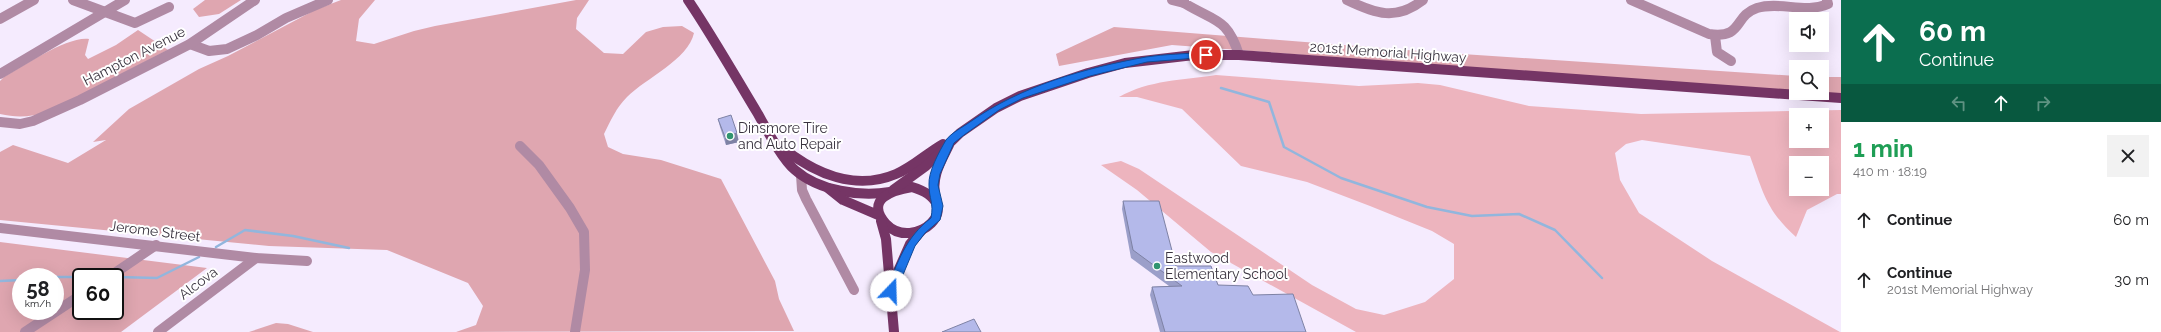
<!DOCTYPE html>
<html lang="en">
<head>
<meta charset="utf-8">
<style>
	body { margin:0; font-family:Raleway,sans-serif; background:#f2f2f2; color:#202124; height:100vh; display:flex; flex-direction:column; font-size:15px; white-space:nowrap }
	* { box-sizing:border-box; margin:0 }
	p { font-size:13px; color:#757577 }
	.icon { flex:none; width:22px; height:22px; fill:none; stroke:currentColor; stroke-width:2; stroke-linecap:round; stroke-linejoin:round }
	.map { position:relative; flex:1; overflow:hidden }
	.drawer { display:flex; flex-direction:column; background:#fff; width:320px }
	.drawer>* { flex:none }
	.banner { background:#0b6e4f; color:#fff; overflow:hidden }
	.fabs { position:absolute; left:1789px; top:12px; display:grid; gap:8px }
	.fabs a { display:grid; place-items:center; width:40px; height:40px; border-radius:0px; background:#fff; box-shadow:0 4px 16px #0002; font-size:20px }
	.speed { position:absolute; left:12px; top:268px; display:flex; gap:8px; font-size:20px; font-weight:700; text-align:center }
	.speed>* { display:grid; place-content:center; width:52px; height:52px; border-radius:50%; background:#fff; box-shadow:0 4px 16px #0002; line-height:1 }
	.speed small { font-size:10px; font-weight:400 }
	.speed .limit { border:2px solid #111; border-radius:6px; background:#fff; color:#111 }
	.pin { position:absolute; display:grid; place-items:center; width:34px; height:34px; color:#fff; margin:-17px; border:2px solid #fff; border-radius:50%; box-shadow:0 1px 4px #0007 }
	.me { position:absolute; width:44px; margin:-22px; rotate:21deg; stroke-linejoin:round; filter:drop-shadow(0 0 3px #0008) }
	.turn { display:flex; align-items:center; gap:14px; height:84px; padding:0 12px; font-size:18px }
	.turn .icon { width:52px; height:52px; stroke-width:2.5 }
	.turn b { display:block; font-size:28px; line-height:34px }
	.lanes { display:flex; align-items:center; height:38px; padding:0 12px; background:#0003; justify-content:center; gap:20px; direction:ltr }
	.lanes .off { opacity:.35 }
	.round { display:grid; place-items:center; flex:none; width:42px; height:42px; border-radius:0px; background:#f2f2f2 }
	.headline { display:flex; align-items:center; justify-content:space-between; height:68px; padding:0 12px }
	h1 { font-size:24px; font-weight:700; line-height:30px; color:#1e9e55 }
	ul { padding:0; list-style:none }
	li { display:flex; align-items:center; gap:12px; height:60px; padding:0 12px }
	li div { flex:1 }
	li b { display:block; font-size:15px }
	li em { font-style:normal }
	main { display:flex; flex:1; min-height:0 }
	.map>svg:first-child { display:block }
	.green { fill:#edb4be; fill-rule:evenodd }
	.forest { fill:#dfa6b0; fill-rule:evenodd }
	.lines { fill:none; stroke-linecap:round; stroke-linejoin:round }
	.stream { stroke:#92b6dd; stroke-width:2.5 }
	.minor { stroke:#b08aa4; stroke-width:10 }
	.major { stroke:#753565; stroke-width:10 }
	.wall { fill:#9b9fc9 }
	.shaded-wall { fill:#7e82a4 }
	.building { fill:#b4b9ea; stroke:#7e82a4 }
	.route { fill:#1a73e8; stroke:#114b97 }
	.poi-dot { fill:#30946f; stroke:#fff; stroke-width:1.5 }
	.labels { text-anchor:middle; stroke-width:4; stroke-linejoin:round; paint-order:stroke }
	.street-label { font-size:14px; fill:#39333f; stroke:#fff }
	.poi-label { font-size:14px; fill:#39333f; stroke:#fff; text-anchor:start }
</style>
</head>
<body>
<main>
<div class="map">
<svg width="1841" height="332" viewBox="0 0 1841 332">
	<rect width="100%" height="100%" fill="#f5ebfe"/>
	<path class="green" d="M1216 75 1359 86 1418 83 1440 85 1529 106 1641 114 1841 110V194H1837L1807 210 1796 237C1766 210 1763 192 1750 156L1642 140 1626 144 1615 153 1620 180 1639 213 1712 261 1840 332H1356L1211 252 1137 190 1101 165 1121 161 1139 169 1312 285 1356 309 1384 315 1425 302 1454 279V244L1432 231 1370 206 1307 182 1241 166 1182 109 1137 97H1119C1149 80 1183 80 1216 75ZM1796 115H1822V141H1796ZM1796 163H1822V189H1796Z"/>
	<g class="forest">
		<polygon points="205,0 241,0 219,14 199,17 193,9"/>
		<path d="M341 0H375L359 19 356 41 374 44 414 31 435 26 576 0H589L577 18 576 29 604 53 623 54 646 32 663 27 682 26 694 33C688 60 646 78 627 97 616 108 611 120 604 134L608 147 623 154 661 160 721 179 775 281 779 299 794 331 456 332 476 325 483 306 468 283 387 250 269 246 0 220V152L13 145 68 163 106 140 93 142 129 109 199 69 228 56 315 10Z"/>
		<polygon points="1114,27 1432,52 1796,76 1796,92 1172,45 1059,66 1056,54"/>
		<path d="M138 30 168 50 48 112C31 117 17 118 0 114V81L4 77C24 66 67 36 89 39L85 55 88 59 116 45Z"/>
		<polygon points="1822,77 1841,77 1841,96 1822,93"/>
		<path d="M0 242 207 268 121 332H0ZM21 277H55V311H21ZM81 277H115V311H81Z"/>
		<polygon points="276,323 288,324 313,332 249,332"/>
	</g>
	<g class="lines">
		<g class="stream">
			<polyline points="1221,88 1269,102 1284,147 1341,178 1427,207 1472,216 1519,214 1555,230 1602,278"/>
			<polyline points="216,247 245,230 293,236 349,248"/>
			<polyline points="55,277 100,277"/>
			<polyline points="117,277 157,278 199,257"/>
			<polyline points="0,281 21,280"/>
		</g>
		<g class="minor">
			<polyline points="73,0 135,23 169,7"/>
			<polyline points="1172,0 1184,3"/>
			<path d="M1184 0V3C1215 22 1227 17 1239 55"/>
			<path d="M1347 0C1376 14 1396 21 1423 0"/>
			<path d="M1631 0 1709 34C1744 39 1733 16 1757 8 1780 1 1806 14 1828 4L1827 0"/>
			<polyline points="0,19 34,0"/>
			<polyline points="1715,36 1717,52 1731,61"/>
			<polyline points="190,44 209,51 227,49 257,35 286,18 328,0"/>
			<polyline points="0,74 125,0"/>
			<polyline points="0,122 20,124 33,121 80,100 190,44 255,0"/>
			<polyline points="520,146 539,165 570,208 584,232 585,270 575,332"/>
			<polyline points="801,175 802,190 806,199 854,290"/>
			<polyline points="0,228 256,258 307,261"/>
			<polyline points="109,277 156,245"/>
			<polyline points="25,332 81,295"/>
			<polyline points="158,332 256,258"/>
		</g>
		<g class="major">
			<path d="M688 0C713 37 735 76 758 114 767 130 782 159 795 170 819 191 860 197 890 192"/>
			<path d="M784 149C816 174 856 191 896 174 913 167 927 153 943 144"/>
			<path d="M912 187C971 205 913 253 886 224 864 199 893 190 912 187Z"/>
			<polyline points="828,188 843,200 878,215"/>
			<polyline points="893,190 926,166 960,133 996,108 1020,96 1088,73 1125,63 1194,55 1239,55 1841,98"/>
			<path d="M935 199C932 176 939 165 949 145"/>
			<polyline points="881,221 886,239 894,332"/>
			<polyline points="891,287 910,244 922,230"/>
		</g>
	</g>
	<g class="wall">
		<polygon points="718,119 739,142 726,145 720,127"/>
		<polygon points="1123,201 1176,266 1218,285 1253,295 1306,332 1160,332 1150,295 1152,287 1169,286 1131,258 1122,209"/>
	</g>
	<polygon class="shaded-wall" points="737,133 739,142 726,145 725,137"/>
	<g class="building">
		<polygon points="731,115 737,133 725,137 718,119"/>
		<polygon points="1123,201 1159,201 1176,266 1211,266 1218,285 1248,286 1253,295 1293,294 1306,332 1165,332 1152,287 1182,286 1133,250"/>
		<polygon points="974,319 981,332 942,332"/>
	</g>
	<path class="route" d="M1206 52 1210 55 1209 57 1147 62 1090 76 1023 98 999 110 964 135 954 143 940 174 938 185 943 206 940 220 925 233 915 246 895 294H887L886 291C898 262 905 238 931 218 934 203 929 199 929 185 928 172 939 152 946 140 951 133 963 127 970 122 1021 86 1085 68 1146 57 1165 54 1186 54 1206 52Z"/>
	<g class="poi-dot">
		<circle cx="730" cy="136" r="4"/>
		<circle cx="1157" cy="266" r="4"/>
	</g>
	<g class="labels">
		<g class="street-label">
			<text transform="translate(1388 52) rotate(4)" y="5">201st Memorial Highway</text>
			<text transform="translate(134 56) rotate(-27)" y="5">Hampton Avenue</text>
			<text transform="translate(155 231) rotate(7)" y="5">Jerome Street</text>
			<text transform="translate(198 283) rotate(-37)" y="5">Alcova</text>
		</g>
		<g class="poi-label">
			<text x="738" y="133">Dinsmore Tire<tspan x="738" dy="16">and Auto Repair</tspan></text>
			<text x="1165" y="263">Eastwood<tspan x="1165" dy="16">Elementary School</tspan></text>
		</g>
	</g>
</svg>
<div class="fabs">
<a><svg class="icon" aria-label="sound" viewBox="0 0 24 24"><path d="M4 9h4l5-4v14l-5-4H4zM17 9q2 3 0 6"/></svg></a>
<a><svg class="icon" aria-label="search" viewBox="0 0 24 24"><circle cx="10" cy="10" r="6"/><path d="M15 15l6 6"/></svg></a>
<a>+</a>
<a>−</a>
</div>
<div class="speed"><div>58<small>km/h</small></div><div class="limit">60</div></div>
<div class="pin" style="left:1206px;top:55px;background:#d93025"><svg class="icon" aria-label="arrive" viewBox="0 0 24 24"><path d="M6 21V4h12l-3 4 3 4H6"/></svg></div>
<svg class="me" style="left:891px;top:291px" viewBox="-20 -20 40 40"><circle r="19" fill="#fff"/><path d="M0-13L10 11 0 6-10 11z" fill="#1a73e8"/></svg>
</div>
<section class="drawer">
<div class="banner">
<div class="turn"><svg class="icon" aria-label="ahead" viewBox="0 0 24 24"><path d="M12 20V5M6 11l6-6 6 6"/></svg><div><b>60 m</b>Continue</div></div>
<div class="lanes"><svg class="icon off" aria-label="left" viewBox="0 0 24 24"><path d="M17 20v-9H6M10 6l-5 5 5 5"/></svg><svg class="icon" aria-label="ahead" viewBox="0 0 24 24"><path d="M12 20V5M6 11l6-6 6 6"/></svg><svg class="icon off" aria-label="right" viewBox="0 0 24 24"><path d="M7 20v-9h11M14 6l5 5-5 5"/></svg></div>
</div>
<div class="headline"><div><h1>1 min</h1><p>410 m · 18:19</p></div><a class="round"><svg class="icon" aria-label="close" viewBox="0 0 24 24"><path d="M6 6l12 12M18 6L6 18"/></svg></a></div>
<ul>
<li><svg class="icon" aria-label="ahead" viewBox="0 0 24 24"><path d="M12 20V5M6 11l6-6 6 6"/></svg><div><b>Continue</b></div><em>60 m</em></li>
<li><svg class="icon" aria-label="ahead" viewBox="0 0 24 24"><path d="M12 20V5M6 11l6-6 6 6"/></svg><div><b>Continue</b><p>201st Memorial Highway</p></div><em>30 m</em></li>
</ul>
</section>
</main>
</body>
</html>
